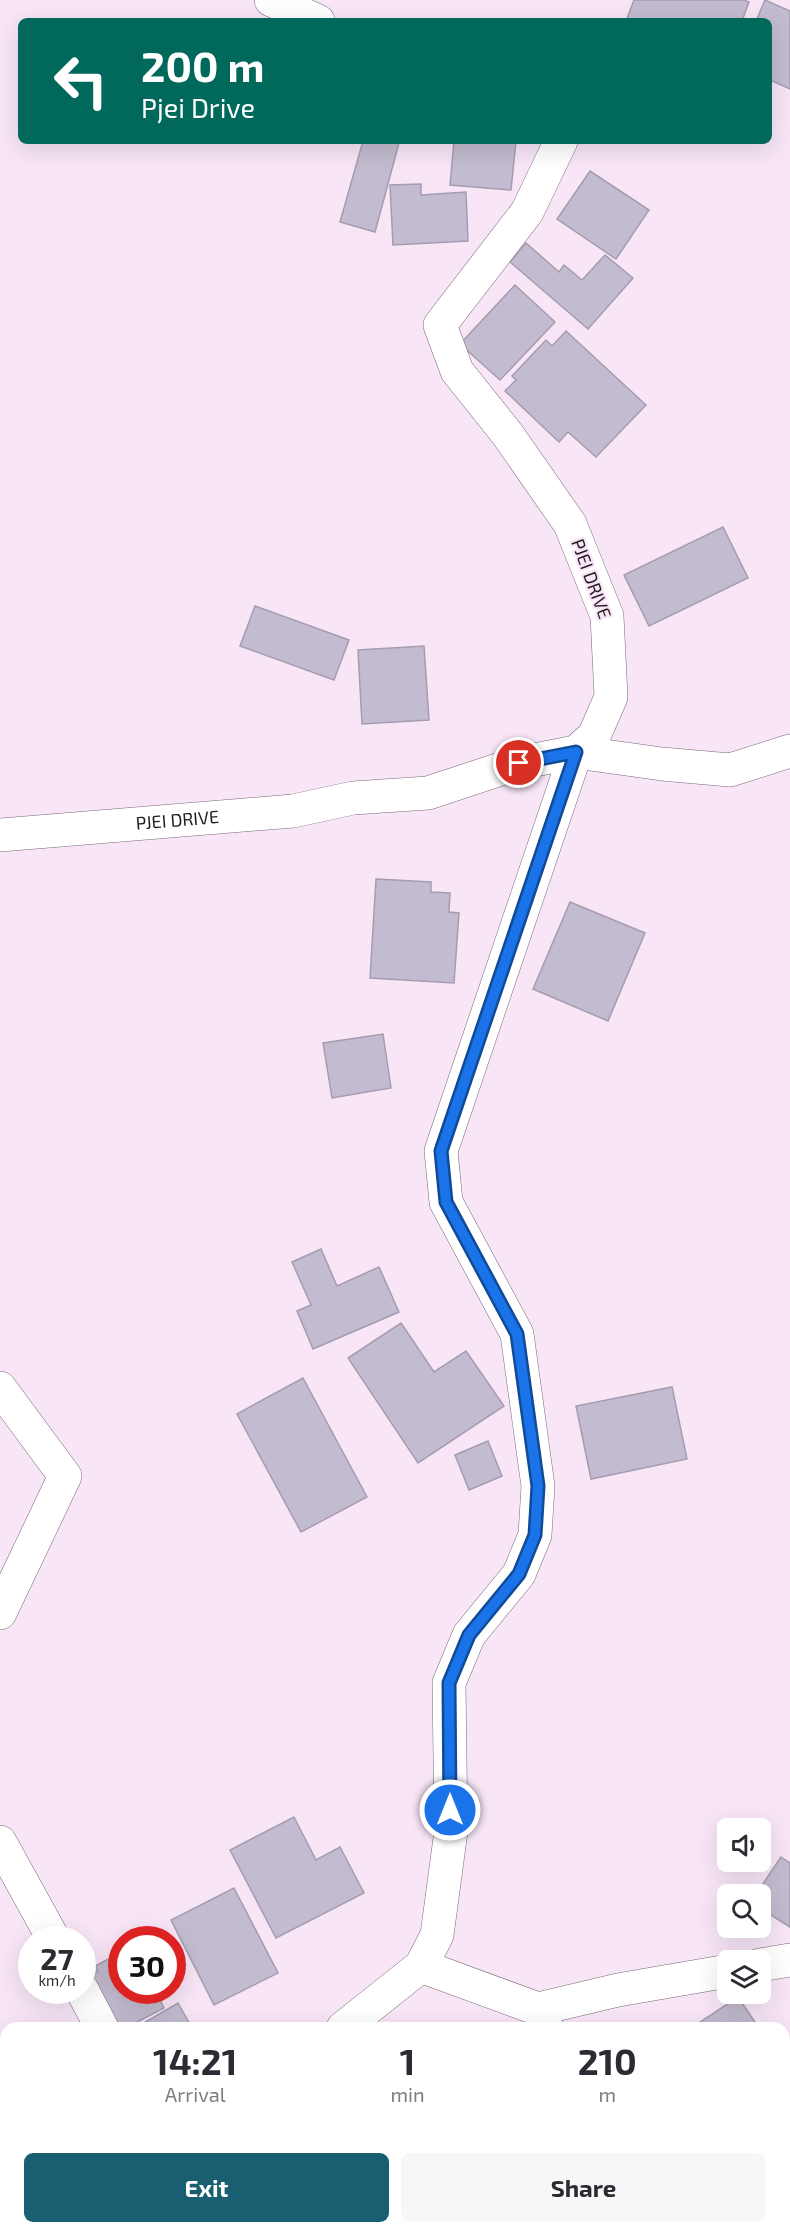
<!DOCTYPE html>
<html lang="en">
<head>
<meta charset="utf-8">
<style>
	body { margin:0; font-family:"Exo 2",sans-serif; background:#f7f7f7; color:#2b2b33; height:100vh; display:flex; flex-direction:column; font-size:22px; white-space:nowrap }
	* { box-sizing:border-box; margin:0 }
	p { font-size:20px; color:#7c7c81 }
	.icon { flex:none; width:33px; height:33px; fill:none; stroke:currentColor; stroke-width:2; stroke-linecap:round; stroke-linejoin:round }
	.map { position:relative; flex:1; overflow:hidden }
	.sheet { position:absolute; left:0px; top:2022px; width:790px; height:212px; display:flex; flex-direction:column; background:#fff; border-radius:18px 18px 0 0; box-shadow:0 6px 24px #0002 }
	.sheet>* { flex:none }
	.banner { position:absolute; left:18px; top:18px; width:754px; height:126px; border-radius:9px; box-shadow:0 6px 24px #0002; background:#00695c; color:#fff; overflow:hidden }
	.controls { position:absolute; left:717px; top:1818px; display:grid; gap:12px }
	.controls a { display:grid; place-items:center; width:54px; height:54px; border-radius:9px; background:#fff; box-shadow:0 6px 24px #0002; font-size:30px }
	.speed { position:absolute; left:18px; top:1926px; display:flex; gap:12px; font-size:30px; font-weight:700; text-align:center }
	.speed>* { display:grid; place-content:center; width:78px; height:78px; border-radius:50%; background:#fff; box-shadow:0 6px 24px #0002; line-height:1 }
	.speed small { font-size:15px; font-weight:400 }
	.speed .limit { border:9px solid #d22; background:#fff; color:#111 }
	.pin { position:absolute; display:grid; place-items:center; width:51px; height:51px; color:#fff; margin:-26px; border:3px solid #fff; border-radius:50%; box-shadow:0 2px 6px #0007 }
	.me { position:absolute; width:66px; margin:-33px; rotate:0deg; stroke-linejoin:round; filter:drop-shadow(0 0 4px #0008) }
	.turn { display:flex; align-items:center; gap:21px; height:126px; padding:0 24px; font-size:27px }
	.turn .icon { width:78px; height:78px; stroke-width:2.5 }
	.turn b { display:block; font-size:42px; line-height:51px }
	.eta { display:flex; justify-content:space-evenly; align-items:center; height:102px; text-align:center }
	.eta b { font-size:36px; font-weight:700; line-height:42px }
	.primary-button { display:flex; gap:12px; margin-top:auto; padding:12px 24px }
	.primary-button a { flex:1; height:69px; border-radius:9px; background:#1a5f71; color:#fff; font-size:24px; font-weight:700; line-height:69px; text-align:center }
	.primary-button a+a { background:#f7f7f7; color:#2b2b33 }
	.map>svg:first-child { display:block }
	.building { fill:#c3bbcf; stroke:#a59cb0; stroke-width:1.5 }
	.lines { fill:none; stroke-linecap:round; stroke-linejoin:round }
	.minor-casing { stroke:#786978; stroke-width:34 }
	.minor { stroke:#fff; stroke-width:33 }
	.route-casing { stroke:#114b97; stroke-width:15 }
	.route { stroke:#1a73e8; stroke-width:10 }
	.labels { text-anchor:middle; stroke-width:4.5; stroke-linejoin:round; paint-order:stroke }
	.street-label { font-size:18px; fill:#221c22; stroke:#f8e6f7 }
</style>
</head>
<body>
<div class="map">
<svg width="790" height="2233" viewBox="0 0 790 2233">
	<rect width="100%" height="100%" fill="#f8e6f7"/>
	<g class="building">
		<polygon points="634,0 744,0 749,2 742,21 626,21"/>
		<polygon points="765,0 790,11 790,89 770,80 770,21 756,21"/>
		<polygon points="363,141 399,143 375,232 340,222"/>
		<polygon points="454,141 516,141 511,190 450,185"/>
		<polygon points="590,171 649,210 616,259 557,219"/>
		<polygon points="421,184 421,195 466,192 468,241 393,245 390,185"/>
		<polygon points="526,243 559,272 564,265 582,280 605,255 633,278 588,329 510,262"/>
		<polygon points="515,285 555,322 500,380 460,344"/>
		<polygon points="566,331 646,405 596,457 568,432 559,442 505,391 516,380 512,376 546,340 552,346"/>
		<polygon points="723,527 748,578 649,626 624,575"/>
		<polygon points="255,606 349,640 334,680 240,646"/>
		<polygon points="424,646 429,720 362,724 358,650"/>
		<polygon points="376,879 431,882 431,892 450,893 449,912 459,913 454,983 370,978"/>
		<polygon points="570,902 645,933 608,1021 533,989"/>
		<polygon points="383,1034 391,1088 332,1098 323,1043"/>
		<polygon points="321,1249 337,1286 379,1267 399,1312 313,1349 297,1311 311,1305 292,1262"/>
		<polygon points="401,1323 434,1372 466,1351 504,1406 418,1463 348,1358"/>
		<polygon points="303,1378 367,1497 301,1532 237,1414"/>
		<polygon points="672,1387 687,1459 591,1479 576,1406"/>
		<polygon points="488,1441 502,1476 469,1490 455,1455"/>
		<polygon points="294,1817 316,1860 340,1847 364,1893 276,1938 230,1850"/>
		<polygon points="781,1857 790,1863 790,1927 760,1908 760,1894 756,1894"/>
		<polygon points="234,1888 278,1973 214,2005 171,1920"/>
		<polygon points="122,1952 122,1990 155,1990 164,2008 126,2028 116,2028 89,1976 98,1971 95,1966"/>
		<polygon points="738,1997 759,2028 691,2028"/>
		<polygon points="178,2003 192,2028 135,2028"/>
		<polygon points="784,2116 790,2126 790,2218 784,2221"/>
		<polygon points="750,2228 771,2228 761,2233 753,2233"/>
	</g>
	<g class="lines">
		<defs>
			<g id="minor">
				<polyline points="271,0 318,21"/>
				<path id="s1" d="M0 835 293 811 353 798 428 793 519 763 576 752 594 736 611 697 607 616 570 524 508 435 457 371 440 325 527 212 561 141"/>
				<polyline points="0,1388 65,1476 0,1613"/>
				<polyline points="0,1842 54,1940"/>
				<polyline points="760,1965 790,1960"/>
				<polyline points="421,1966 538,2009 547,2028"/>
				<polyline points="82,1990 102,2028"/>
				<polyline points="538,2009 618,1990 728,1971"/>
				<polyline points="343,2028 421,1966 437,1935 451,1831 449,1683 469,1635 519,1574 535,1535 538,1486 517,1334 446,1202 441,1151 576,752 662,764 730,770 790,751"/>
				<polyline points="639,2228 642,2233"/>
				<polyline points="143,2233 148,2228"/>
			</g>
		</defs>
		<use href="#minor" class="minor-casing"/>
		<use href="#minor" class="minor"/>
	</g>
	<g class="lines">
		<defs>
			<polyline id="route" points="450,1810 449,1683 469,1635 519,1574 535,1535 538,1486 517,1334 446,1202 441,1151 576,752 519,763"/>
		</defs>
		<use href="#route" class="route-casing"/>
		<use href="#route" class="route"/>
	</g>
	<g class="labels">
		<g class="street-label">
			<text transform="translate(591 579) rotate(70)" y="6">PJEI DRIVE</text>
			<text dy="6" stroke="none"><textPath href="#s1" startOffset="178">PJEI DRIVE</textPath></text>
		</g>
	</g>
</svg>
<div class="controls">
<a><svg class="icon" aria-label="sound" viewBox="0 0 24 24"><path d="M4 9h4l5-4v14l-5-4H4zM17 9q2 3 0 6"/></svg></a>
<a><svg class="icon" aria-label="search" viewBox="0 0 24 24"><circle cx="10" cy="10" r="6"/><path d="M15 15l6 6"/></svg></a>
<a><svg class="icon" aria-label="layers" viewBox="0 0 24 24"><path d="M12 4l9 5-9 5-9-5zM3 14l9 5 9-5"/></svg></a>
</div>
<div class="speed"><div>27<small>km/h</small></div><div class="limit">30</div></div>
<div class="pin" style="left:519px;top:763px;background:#d93025"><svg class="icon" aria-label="arrive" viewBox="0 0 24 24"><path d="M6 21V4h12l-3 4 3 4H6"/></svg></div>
<svg class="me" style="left:450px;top:1810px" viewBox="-20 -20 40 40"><circle r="17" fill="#1a73e8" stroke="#fff" stroke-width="3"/><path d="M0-11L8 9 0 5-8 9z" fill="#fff"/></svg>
<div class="banner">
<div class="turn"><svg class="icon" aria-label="left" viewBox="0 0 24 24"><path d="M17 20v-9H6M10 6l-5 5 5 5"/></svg><div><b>200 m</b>Pjei Drive</div></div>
</div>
<section class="sheet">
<div class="eta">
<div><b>14:21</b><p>Arrival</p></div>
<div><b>1</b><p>min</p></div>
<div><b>210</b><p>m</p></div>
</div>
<div class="primary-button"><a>Exit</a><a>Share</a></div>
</section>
</div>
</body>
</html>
